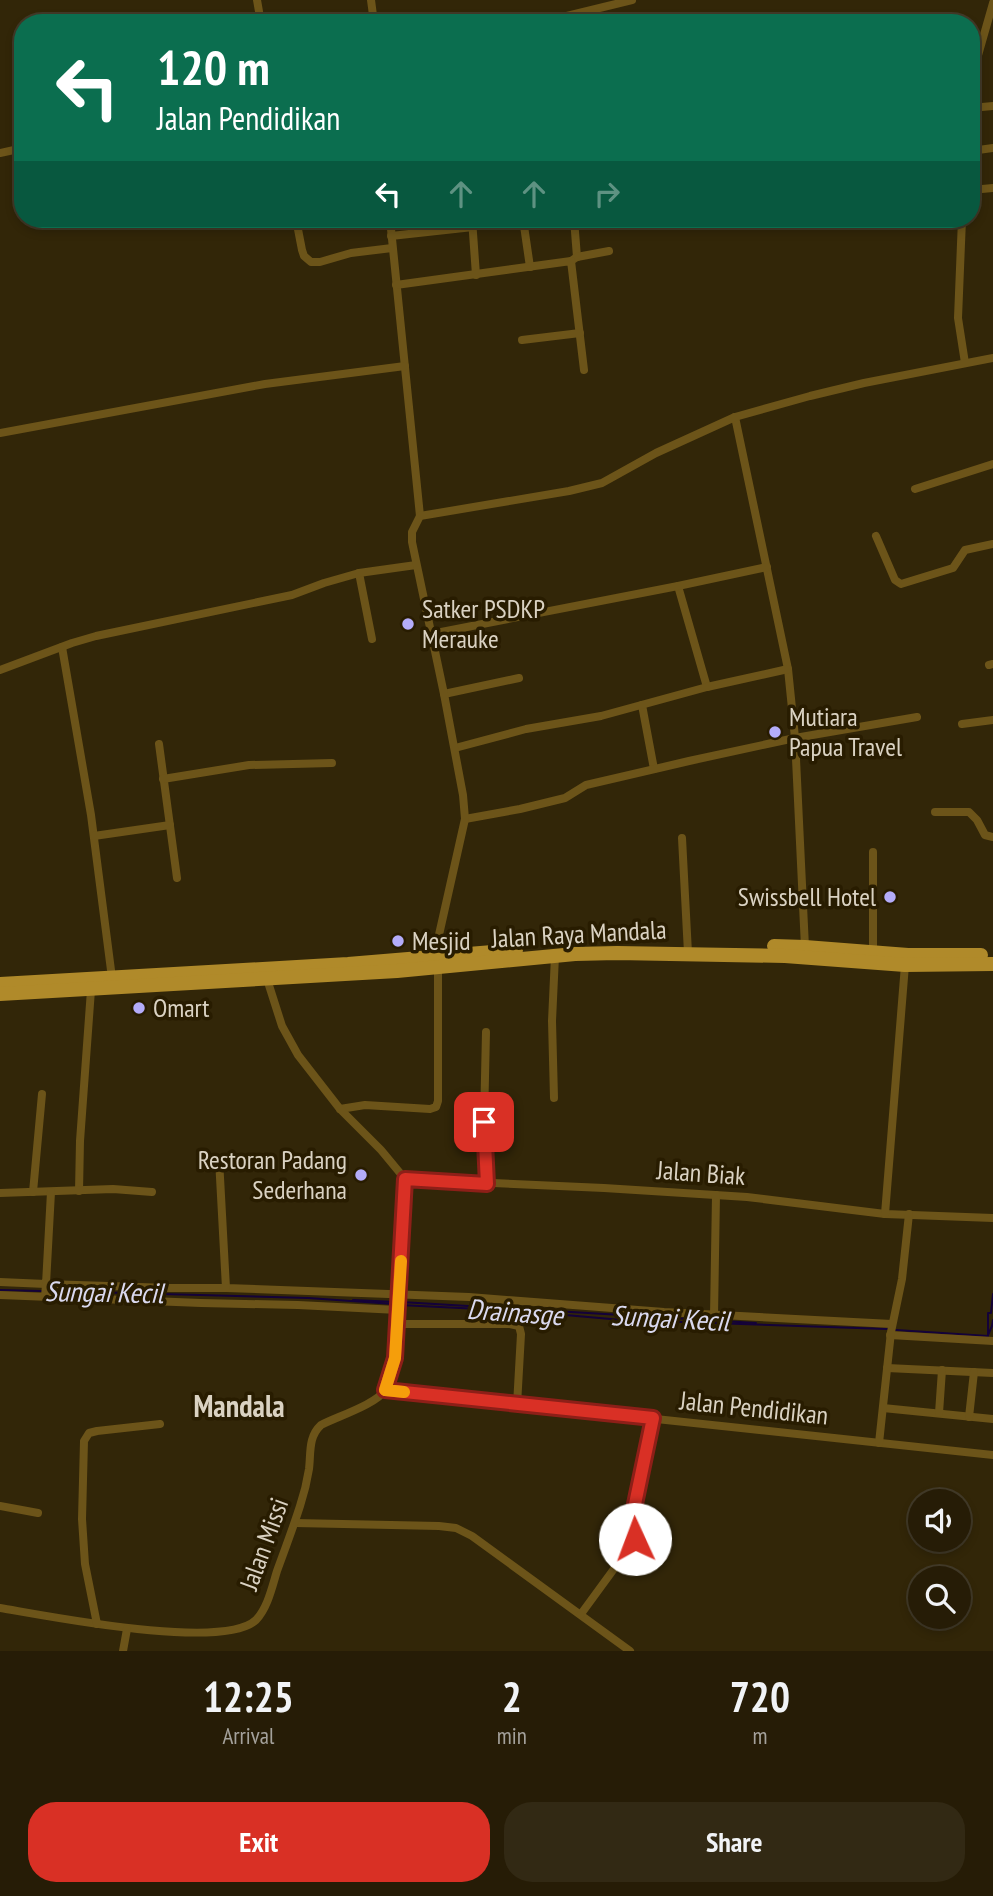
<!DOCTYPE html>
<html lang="en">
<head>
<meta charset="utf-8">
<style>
	body { margin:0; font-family:"PT Sans Narrow",sans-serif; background:#322914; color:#f1f3f6; height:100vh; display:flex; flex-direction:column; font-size:26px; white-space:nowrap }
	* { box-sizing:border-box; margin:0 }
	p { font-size:23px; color:#a4a19b }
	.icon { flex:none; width:38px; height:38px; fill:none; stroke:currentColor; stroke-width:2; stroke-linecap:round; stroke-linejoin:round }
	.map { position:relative; height:1651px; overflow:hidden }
	.panel { display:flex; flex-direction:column; background:#261c06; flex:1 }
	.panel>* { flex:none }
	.hud { position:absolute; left:14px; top:14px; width:966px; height:214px; border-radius:28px; box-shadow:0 4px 10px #0003,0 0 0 2px #423a28; background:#0b6e4f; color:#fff; overflow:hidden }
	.fabs { position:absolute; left:908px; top:1489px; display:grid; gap:14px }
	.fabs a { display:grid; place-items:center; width:63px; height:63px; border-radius:50%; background:#261c06; box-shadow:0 4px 10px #0003,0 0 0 2px #423a28; font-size:35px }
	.pin { position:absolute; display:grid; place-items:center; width:60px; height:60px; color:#fff; margin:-30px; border-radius:14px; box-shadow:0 4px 10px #0006 }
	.me { position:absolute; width:77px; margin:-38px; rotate:358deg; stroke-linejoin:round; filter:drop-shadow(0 0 5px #0008) }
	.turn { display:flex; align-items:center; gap:24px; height:147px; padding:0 28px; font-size:32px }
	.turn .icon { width:91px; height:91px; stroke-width:2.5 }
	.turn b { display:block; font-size:49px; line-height:60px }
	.lanes { display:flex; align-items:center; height:66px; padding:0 28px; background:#0003; justify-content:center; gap:35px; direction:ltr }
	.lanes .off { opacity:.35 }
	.eta { display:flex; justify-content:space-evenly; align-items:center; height:119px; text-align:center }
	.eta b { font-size:42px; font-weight:700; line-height:49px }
	.cta { display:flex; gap:14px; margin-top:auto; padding:14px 28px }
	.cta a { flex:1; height:80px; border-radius:28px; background:#d93025; color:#fff; font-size:28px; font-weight:700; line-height:80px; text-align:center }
	.cta a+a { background:#322914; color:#f1f3f6 }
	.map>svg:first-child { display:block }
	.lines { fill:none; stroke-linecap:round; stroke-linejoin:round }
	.stream { stroke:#140239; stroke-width:2 }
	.minor { stroke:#6c5419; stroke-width:8 }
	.trunk { stroke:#b08a2a; stroke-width:14 }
	.route-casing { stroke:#8d1f18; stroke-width:18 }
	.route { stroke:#d93025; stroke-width:12 }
	.slow { stroke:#f59e0b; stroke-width:12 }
	.poi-dot { fill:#b4acf9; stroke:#281c00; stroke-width:2.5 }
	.labels { text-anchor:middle; stroke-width:7; stroke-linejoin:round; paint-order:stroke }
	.poi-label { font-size:26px; fill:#dad2c2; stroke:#281c00; text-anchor:start }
	.street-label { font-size:26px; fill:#dad2c2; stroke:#281c00 }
	.water-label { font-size:28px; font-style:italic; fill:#dad9ef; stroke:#281c00 }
	.quarter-label { font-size:30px; font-weight:bold; fill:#dad2c2; stroke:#281c00 }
</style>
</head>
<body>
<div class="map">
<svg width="993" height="1651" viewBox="0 0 993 1651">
	<rect width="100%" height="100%" fill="#322608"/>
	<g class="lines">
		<g class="stream">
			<polyline points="0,1290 41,1291"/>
			<polyline points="50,1291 308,1298 394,1304"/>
			<polyline points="353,1300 396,1302"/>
			<polyline points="401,1302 756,1323"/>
			<polyline points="400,1305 520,1311 622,1320 887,1329"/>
			<polyline points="896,1330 988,1336 988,1313 991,1313 993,1294"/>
			<polyline points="988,1335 992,1326 993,1320"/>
		</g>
		<g class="minor">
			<polyline points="257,0 261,23"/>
			<polyline points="371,0 374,23"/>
			<polyline points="538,23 632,0"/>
			<polyline points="971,108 993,106"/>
			<polyline points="971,109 973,73 993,3"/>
			<polyline points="971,151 993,148"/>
			<polyline points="0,153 23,148"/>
			<polyline points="971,190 993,188"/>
			<polyline points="296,219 302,250 304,256 311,262 320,262 351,253 392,248"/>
			<polyline points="390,219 420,516"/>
			<polyline points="472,219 476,275"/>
			<polyline points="523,219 530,267"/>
			<polyline points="574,219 577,257"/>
			<polyline points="962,219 958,318 965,363"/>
			<polyline points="391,236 473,227"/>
			<polyline points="571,261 577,257 609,251"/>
			<polyline points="396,285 571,261 584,370"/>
			<polyline points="522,340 580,333"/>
			<polyline points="735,417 788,669 795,738 805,947"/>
			<polyline points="0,433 265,384 405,366"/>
			<polyline points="915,489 993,464"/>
			<polyline points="876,536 895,580 901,584 953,568 965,550 993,544"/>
			<polyline points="359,573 372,639"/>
			<polyline points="678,586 707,687"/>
			<polyline points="431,634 678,586 767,567"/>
			<polyline points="62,647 91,815 112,978"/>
			<polyline points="989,665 993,664"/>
			<polyline points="0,670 72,643 96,636 292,595 324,583 359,573 416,565"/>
			<polyline points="444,694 519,678"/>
			<polyline points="642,705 654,769"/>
			<polyline points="962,724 993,720"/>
			<polyline points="159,744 177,878"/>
			<polyline points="455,748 526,729 601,716 707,687 788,669"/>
			<polyline points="163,779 249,765 332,763"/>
			<polyline points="935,812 969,812 977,820 985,835 993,837"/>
			<polyline points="465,819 520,809 565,798 586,785 689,761 795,738 917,717"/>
			<polyline points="94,836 170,825"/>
			<polyline points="682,838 688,953"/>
			<polyline points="873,953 873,852"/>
			<polyline points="434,957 465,819 463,795 444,694 412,542 412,532 420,516 569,491 602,483 656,453 735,417 810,396 864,383 993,358"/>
			<polyline points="486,1032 484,1122 487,1184"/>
			<polyline points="554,1098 552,1021 555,956"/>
			<polyline points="340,1109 365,1105 430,1109 436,1107 438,1101 438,967"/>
			<polyline points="219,1159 226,1288 469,1297 664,1312 892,1324"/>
			<polyline points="405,1179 604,1188 747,1197 885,1214 993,1218"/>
			<polyline points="79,1191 80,1141 91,990"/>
			<polyline points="33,1192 42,1094"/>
			<polyline points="0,1193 113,1189 152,1192"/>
			<polyline points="885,1214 905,965"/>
			<polyline points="0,1282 46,1284 51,1192"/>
			<polyline points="0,1295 201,1303 298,1305 398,1310"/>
			<polyline points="45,1297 46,1284 170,1288 226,1288"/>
			<polyline points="714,1316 716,1195"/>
			<polyline points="397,1324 510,1324 519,1326 521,1334 517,1405"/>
			<polyline points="890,1335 993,1341"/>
			<polyline points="887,1368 993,1373"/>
			<polyline points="385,1390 993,1455"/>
			<polyline points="883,1408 993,1419"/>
			<polyline points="939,1413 942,1370"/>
			<polyline points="969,1417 974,1372"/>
			<polyline points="879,1443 891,1332 902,1279 909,1214"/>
			<polyline points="0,1506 38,1513"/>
			<polyline points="295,1523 439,1526 456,1528 472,1536 630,1651"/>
			<path d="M0 1608C48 1616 223 1651 256 1620 268 1607 272 1587 277 1571 285 1549 293 1528 300 1506 304 1494 307 1482 309 1469 311 1453 308 1437 321 1425 336 1417 377 1404 385 1390 391 1381 393 1369 395 1358L405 1179 381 1150 340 1109 298 1055 282 1026 267 979"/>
			<polyline points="581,1614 630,1547 638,1534 634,1517 635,1504 653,1418"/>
			<polyline points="97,1624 85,1564 82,1519 84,1441 89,1433 97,1431 160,1424"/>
			<polyline points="123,1651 127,1629"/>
		</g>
		<g class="trunk">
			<polyline points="774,946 805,947 908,955 981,955"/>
			<polyline points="0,984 348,964 516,950"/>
			<polyline points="0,994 397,971 575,954 617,953 785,956 905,965 993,964"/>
		</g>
	</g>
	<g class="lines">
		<defs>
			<path id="route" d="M484 1122 487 1184 405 1179 395 1358 385 1390 653 1418 635 1504C633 1516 640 1528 635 1539"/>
		</defs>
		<use href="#route" class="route-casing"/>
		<use href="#route" class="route"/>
		<polyline class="slow" points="401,1261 395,1358 385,1390 404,1392"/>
	</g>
	<g class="poi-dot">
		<circle cx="408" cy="624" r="7"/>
		<circle cx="775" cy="732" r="7"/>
		<circle cx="890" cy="897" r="7"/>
		<circle cx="398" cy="941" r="7"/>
		<circle cx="139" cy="1008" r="7"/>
		<circle cx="361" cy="1175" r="7"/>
	</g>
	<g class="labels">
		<g class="poi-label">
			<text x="422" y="618">Satker PSDKP<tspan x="422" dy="30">Merauke</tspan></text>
			<text x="789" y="726">Mutiara<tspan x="789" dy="30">Papua Travel</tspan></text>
			<text x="876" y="906" text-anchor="end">Swissbell Hotel</text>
			<text x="412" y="950">Mesjid</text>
			<text x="153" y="1017">Omart</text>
			<text x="347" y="1169" text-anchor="end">Restoran Padang<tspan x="347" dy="30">Sederhana</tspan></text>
		</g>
		<g class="street-label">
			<text transform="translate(579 934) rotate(-3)" y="9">Jalan Raya Mandala</text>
			<text transform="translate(701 1173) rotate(4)" y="9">Jalan Biak</text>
			<text transform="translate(754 1408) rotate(6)" y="9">Jalan Pendidikan</text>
			<text transform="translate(264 1544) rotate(-70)" y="9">Jalan Missi</text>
		</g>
		<g class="water-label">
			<text transform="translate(104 1292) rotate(1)" y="10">Sungai Kecil</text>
			<text transform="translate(515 1312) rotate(4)" y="10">Drainasge</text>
			<text transform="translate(670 1318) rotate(3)" y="10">Sungai Kecil</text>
		</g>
		<g class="quarter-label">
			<text x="239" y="1417">Mandala</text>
		</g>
	</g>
</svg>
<div class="fabs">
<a><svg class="icon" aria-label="sound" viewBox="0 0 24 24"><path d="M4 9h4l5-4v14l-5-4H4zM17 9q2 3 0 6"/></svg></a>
<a><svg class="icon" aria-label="search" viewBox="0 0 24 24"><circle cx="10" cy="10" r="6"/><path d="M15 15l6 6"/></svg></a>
</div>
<div class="pin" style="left:484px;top:1122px;background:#d93025"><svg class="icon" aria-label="arrive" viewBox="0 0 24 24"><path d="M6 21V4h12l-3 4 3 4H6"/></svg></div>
<svg class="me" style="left:635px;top:1539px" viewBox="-20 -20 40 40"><circle r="19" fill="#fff"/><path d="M0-13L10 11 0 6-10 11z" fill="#d93025"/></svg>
<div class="hud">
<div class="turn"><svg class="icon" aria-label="left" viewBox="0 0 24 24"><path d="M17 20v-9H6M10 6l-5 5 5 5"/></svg><div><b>120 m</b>Jalan Pendidikan</div></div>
<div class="lanes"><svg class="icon" aria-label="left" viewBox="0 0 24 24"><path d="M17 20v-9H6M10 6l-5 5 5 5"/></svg><svg class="icon off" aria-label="ahead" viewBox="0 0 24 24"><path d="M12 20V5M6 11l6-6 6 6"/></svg><svg class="icon off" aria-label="ahead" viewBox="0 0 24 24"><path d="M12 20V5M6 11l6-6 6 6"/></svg><svg class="icon off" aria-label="right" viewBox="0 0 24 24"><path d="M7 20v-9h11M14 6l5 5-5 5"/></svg></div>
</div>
</div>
<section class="panel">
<div class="eta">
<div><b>12:25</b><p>Arrival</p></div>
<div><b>2</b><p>min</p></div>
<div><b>720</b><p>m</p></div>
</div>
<div class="cta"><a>Exit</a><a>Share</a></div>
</section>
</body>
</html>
